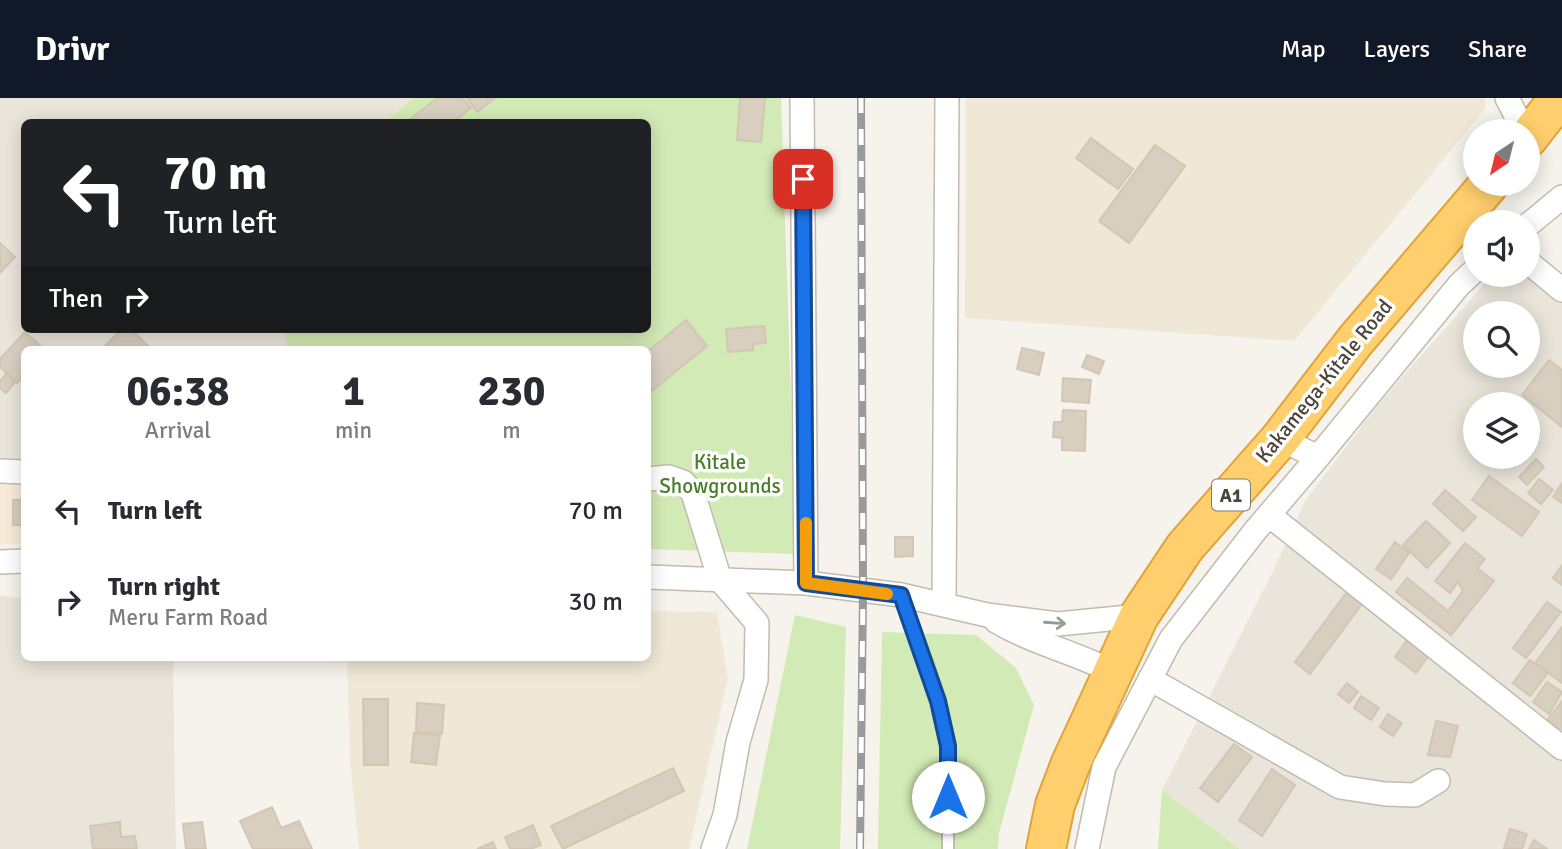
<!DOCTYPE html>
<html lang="en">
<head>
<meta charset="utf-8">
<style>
	body { margin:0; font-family:Signika,sans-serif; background:#f2f2f3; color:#2b2b33; height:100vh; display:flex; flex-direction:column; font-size:26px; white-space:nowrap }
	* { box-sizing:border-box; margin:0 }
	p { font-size:23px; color:#7c7c81 }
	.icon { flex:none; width:38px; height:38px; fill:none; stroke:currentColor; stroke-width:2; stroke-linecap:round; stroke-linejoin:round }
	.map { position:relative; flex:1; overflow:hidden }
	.panel { position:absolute; left:21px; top:248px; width:630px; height:315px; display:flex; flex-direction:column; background:#fff; border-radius:10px; box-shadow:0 4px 18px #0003 }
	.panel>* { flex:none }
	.hud { position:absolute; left:21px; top:21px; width:630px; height:214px; border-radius:10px; box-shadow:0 4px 18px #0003; background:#202124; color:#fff; overflow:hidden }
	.needle { width:46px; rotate:215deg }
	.controls { position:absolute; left:1463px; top:21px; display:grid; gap:14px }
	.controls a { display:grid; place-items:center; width:77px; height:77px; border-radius:50%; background:#fff; box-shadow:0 4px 18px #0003; font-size:35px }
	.pin { position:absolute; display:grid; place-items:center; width:60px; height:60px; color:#fff; margin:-30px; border-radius:14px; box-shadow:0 4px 10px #0006 }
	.me { position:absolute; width:77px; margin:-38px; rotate:0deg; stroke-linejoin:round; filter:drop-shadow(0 0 5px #0008) }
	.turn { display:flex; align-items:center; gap:24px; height:147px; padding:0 28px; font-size:32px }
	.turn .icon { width:91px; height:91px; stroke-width:2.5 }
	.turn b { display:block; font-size:49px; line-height:60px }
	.then { display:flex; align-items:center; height:66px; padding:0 28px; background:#0003; gap:14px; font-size:26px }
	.eta { display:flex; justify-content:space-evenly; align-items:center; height:119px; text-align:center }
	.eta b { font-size:42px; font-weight:700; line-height:49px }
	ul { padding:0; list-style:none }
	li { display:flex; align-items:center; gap:21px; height:91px; padding:0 28px }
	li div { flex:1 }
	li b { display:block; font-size:26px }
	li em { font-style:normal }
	header { display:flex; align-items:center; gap:42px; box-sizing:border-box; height:98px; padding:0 35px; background:#111827; color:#fff }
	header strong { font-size:33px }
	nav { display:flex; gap:38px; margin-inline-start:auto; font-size:24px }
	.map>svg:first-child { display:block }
	.residential { fill:#eae5da; fill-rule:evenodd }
	.commercial { fill:#f7ead8 }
	.education { fill:#efe8d6 }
	.green { fill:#d2eab5 }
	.building { fill:#d8cfc1; stroke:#d3c7b4; stroke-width:2 }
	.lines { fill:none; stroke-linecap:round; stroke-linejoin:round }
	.lane-casing { stroke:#c2bbae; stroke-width:14 }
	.street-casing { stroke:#c2bbae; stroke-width:26 }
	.highway-casing { stroke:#e0a43c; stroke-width:42 }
	.lane { stroke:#fff; stroke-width:10 }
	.street { stroke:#fff; stroke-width:23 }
	.highway { stroke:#ffcf6e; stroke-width:38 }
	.rail-casing { stroke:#9a9a9a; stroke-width:8 }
	.rail { stroke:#fff; stroke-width:5; stroke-dasharray:16; stroke-linecap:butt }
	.oneway { stroke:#9c9892 }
	.route-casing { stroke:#114b97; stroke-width:18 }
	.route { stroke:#1a73e8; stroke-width:12 }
	.slow { stroke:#f59e0b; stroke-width:12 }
	.labels { text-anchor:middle; stroke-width:7; stroke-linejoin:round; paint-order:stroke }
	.shield { fill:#fff; stroke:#817c74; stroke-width:2 }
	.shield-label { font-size:19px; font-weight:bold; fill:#4b4439 }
	.street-label { font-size:21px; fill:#4b4439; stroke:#fff }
	.park-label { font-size:21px; fill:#4a7f2a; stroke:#fff }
</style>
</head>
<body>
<header>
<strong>Drivr</strong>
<nav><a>Map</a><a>Layers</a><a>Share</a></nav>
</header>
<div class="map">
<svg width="1562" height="751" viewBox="0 0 1562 751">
	<rect width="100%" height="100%" fill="#f6f3ec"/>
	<g class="residential">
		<polygon points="0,0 413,0 386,24 24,24 24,231 285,231 287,252 24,252 24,361 0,360"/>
		<path d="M1492 177 1562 180V751H1240L1162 692 1274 471 1305 403 1377 308ZM1475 215H1528V268H1475ZM1475 306H1528V359H1475Z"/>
		<polygon points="0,498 24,500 24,560 173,560 176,751 0,751"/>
	</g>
	<polygon class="commercial" points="0,384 24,385 24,446 0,446"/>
	<g class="education">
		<polygon points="966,0 1485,0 1485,11 1294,243 965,220"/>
		<polygon points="648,513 717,514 728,580 689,751 359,751 350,663 347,560 648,560"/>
	</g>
	<g class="green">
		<polygon points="413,0 781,0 796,456 648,451 648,252 287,252 285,231 648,231 648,24 386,24"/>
		<polygon points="795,517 846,529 840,751 747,751"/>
		<polygon points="882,534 976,537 1016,570 1034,607 999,735 998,751 878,751"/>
		<polygon points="1162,692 1240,751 1158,751"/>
	</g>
	<g class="building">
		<polygon points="437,0 462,0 471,10 454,24 407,24"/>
		<polygon points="467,0 495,0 477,14"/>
		<polygon points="740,0 765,0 761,44 737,42"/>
		<polygon points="1091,40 1133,71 1118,91 1076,60"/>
		<polygon points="1155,47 1185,68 1129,145 1099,123"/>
		<polygon points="0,145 15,159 0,175"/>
		<polygon points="686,222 707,248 648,296 648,253"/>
		<polygon points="764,228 766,245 753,246 753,252 728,254 726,231"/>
		<polygon points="122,231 131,231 152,252 101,252"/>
		<polygon points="25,234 45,252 24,252 24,277 17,285 0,269 0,261"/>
		<polygon points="1022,250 1044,255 1039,277 1017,271"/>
		<polygon points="1087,257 1104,263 1099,276 1082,269"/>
		<polygon points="1549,262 1562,272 1562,329 1522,297"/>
		<polygon points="6,276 15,284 6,295 0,290 0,283"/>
		<polygon points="1063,280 1091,282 1089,305 1062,303"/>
		<polygon points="1063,312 1086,313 1085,353 1062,352 1062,340 1053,339 1054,324 1062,324"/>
		<polygon points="1536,361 1544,369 1527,387 1519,379"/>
		<polygon points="1489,378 1539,414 1522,438 1472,402"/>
		<polygon points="1539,381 1553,392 1541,406 1528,395"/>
		<polygon points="1562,385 1562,405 1553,399"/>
		<polygon points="1445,392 1476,419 1463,433 1433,406"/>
		<rect x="13" y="402" width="11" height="25"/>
		<polygon points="1426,423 1450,445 1427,470 1403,447"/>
		<polygon points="895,439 913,439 913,458 895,459"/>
		<polygon points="1395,444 1409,455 1391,481 1376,471"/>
		<polygon points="1465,445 1485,461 1477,470 1494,483 1451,537 1396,494 1407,480 1448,513 1463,493 1458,484 1450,495 1435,483"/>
		<polygon points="1562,467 1562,487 1553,480"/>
		<polygon points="1350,490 1365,502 1310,576 1295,564"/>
		<polygon points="1547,504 1561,514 1526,560 1513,550"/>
		<polygon points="1562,529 1562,585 1535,565"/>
		<polygon points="1407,542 1429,557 1416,575 1395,559"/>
		<polygon points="1530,562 1548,575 1530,598 1513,585"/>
		<polygon points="1547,584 1562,594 1549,616 1533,604"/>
		<polygon points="1347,585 1358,594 1349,605 1338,596"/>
		<polygon points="1361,598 1379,610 1371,622 1354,610"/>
		<polygon points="363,601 388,601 388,667 364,667"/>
		<polygon points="1562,603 1562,629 1560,632 1547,622"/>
		<polygon points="417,605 444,607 442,636 416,634"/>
		<polygon points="1388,616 1402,625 1393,638 1380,629"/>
		<polygon points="1436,623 1458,628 1450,659 1428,657"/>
		<polygon points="414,635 440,638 436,667 411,664"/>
		<polygon points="1234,646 1252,659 1218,704 1200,690"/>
		<polygon points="673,670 684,693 563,751 551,728"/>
		<polygon points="1272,671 1295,687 1262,738 1239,722"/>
		<polygon points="272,709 281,730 299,723 312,751 253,751 240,723"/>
		<polygon points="120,724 121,739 135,738 137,751 93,751 90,728"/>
		<polygon points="202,724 206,751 186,751 183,726"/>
		<polygon points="533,727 541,747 531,751 510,751 505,739"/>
		<polygon points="1510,731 1527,736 1522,751 1504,750"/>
		<polygon points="1534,742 1547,751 1529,751"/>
		<polygon points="493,744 496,751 477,751"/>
	</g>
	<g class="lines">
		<defs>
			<polyline id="lane" points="901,499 932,581 948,648 948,751"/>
			<g id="street">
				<polyline points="802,0 806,485"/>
				<polyline points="1507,0 1524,33"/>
				<polyline points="1528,127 1562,99"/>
				<polyline points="1528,164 1562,192"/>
				<polyline points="1280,341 1318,359 1459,187 1475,172"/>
				<polyline points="0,373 24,374"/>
				<polyline points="648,381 669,379 683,384 693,395 720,482 757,525 756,582 738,644 725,717 713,751"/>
				<polyline points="1269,417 1562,650"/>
				<polyline points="0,464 24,463"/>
				<polyline points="648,479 806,485 901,497 987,517 1058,526 1139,518"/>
				<polyline points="944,506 947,0"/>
				<path d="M996 523C1035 546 1071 553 1111 573"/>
				<polyline points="1150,581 1340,689 1385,696 1415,697 1438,683"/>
				<polyline points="1087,751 1104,669 1171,541 1255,433 1318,359"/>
			</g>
			<g id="highway">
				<polyline points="1528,40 1559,0"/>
				<polyline points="1046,751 1055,707 1071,665 1139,518 1185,449 1280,341 1355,243 1489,86"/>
			</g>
		</defs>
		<use href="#lane" class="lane-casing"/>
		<use href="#street" class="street-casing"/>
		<use href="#highway" class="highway-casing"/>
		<use href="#lane" class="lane"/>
		<use href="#street" class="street"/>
		<use href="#highway" class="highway"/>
		<defs>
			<polyline id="rail" points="860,751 863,494 861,0"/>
		</defs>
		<use href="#rail" class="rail-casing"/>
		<use href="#rail" class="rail"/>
	</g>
	<defs><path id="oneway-shaft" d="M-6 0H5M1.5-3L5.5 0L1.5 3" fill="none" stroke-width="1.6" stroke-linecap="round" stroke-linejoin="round" transform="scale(1.75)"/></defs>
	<use class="oneway" href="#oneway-shaft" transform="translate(1055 525) rotate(4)"/>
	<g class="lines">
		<defs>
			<polyline id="route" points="803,81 806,485 901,497 938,603 948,648 948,699"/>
		</defs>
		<use href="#route" class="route-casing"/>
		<use href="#route" class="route"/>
		<polyline class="slow" points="806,425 806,485 887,496"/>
	</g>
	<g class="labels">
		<rect class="shield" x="1212" y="381.5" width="38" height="31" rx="5"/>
		<g class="shield-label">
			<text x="1231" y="404">A1</text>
		</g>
		<g class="street-label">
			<text transform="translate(1324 283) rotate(-51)" y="7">Kakamega-Kitale Road</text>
		</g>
		<g class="park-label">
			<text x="720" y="371">Kitale<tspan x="720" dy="24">Showgrounds</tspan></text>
		</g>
	</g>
</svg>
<div class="controls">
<a><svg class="needle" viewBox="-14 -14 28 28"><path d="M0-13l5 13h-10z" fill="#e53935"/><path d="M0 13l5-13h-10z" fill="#7c7c81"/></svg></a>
<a><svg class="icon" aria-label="sound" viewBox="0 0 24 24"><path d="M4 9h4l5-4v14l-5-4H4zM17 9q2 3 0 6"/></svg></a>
<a><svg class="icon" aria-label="search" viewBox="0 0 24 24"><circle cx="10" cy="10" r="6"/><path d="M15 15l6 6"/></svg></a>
<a><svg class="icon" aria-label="layers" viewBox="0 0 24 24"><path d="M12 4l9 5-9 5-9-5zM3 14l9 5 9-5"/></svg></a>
</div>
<div class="pin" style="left:803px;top:81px;background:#d93025"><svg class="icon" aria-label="arrive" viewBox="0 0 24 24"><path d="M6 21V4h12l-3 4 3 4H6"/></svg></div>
<svg class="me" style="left:948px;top:699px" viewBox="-20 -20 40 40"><circle r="19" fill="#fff"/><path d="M0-13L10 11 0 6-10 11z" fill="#1a73e8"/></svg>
<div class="hud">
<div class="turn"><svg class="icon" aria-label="left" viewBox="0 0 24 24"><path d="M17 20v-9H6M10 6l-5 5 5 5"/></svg><div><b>70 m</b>Turn left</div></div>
<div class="then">Then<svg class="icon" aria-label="right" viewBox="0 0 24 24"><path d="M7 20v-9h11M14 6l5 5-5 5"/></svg></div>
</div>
<section class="panel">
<div class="eta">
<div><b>06:38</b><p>Arrival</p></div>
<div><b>1</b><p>min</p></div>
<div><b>230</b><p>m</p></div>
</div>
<ul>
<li><svg class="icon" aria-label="left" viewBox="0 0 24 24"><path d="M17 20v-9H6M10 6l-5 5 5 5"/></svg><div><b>Turn left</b></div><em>70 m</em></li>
<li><svg class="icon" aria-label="right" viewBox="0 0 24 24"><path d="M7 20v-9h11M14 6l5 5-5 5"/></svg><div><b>Turn right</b><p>Meru Farm Road</p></div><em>30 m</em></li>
</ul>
</section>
</div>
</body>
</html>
